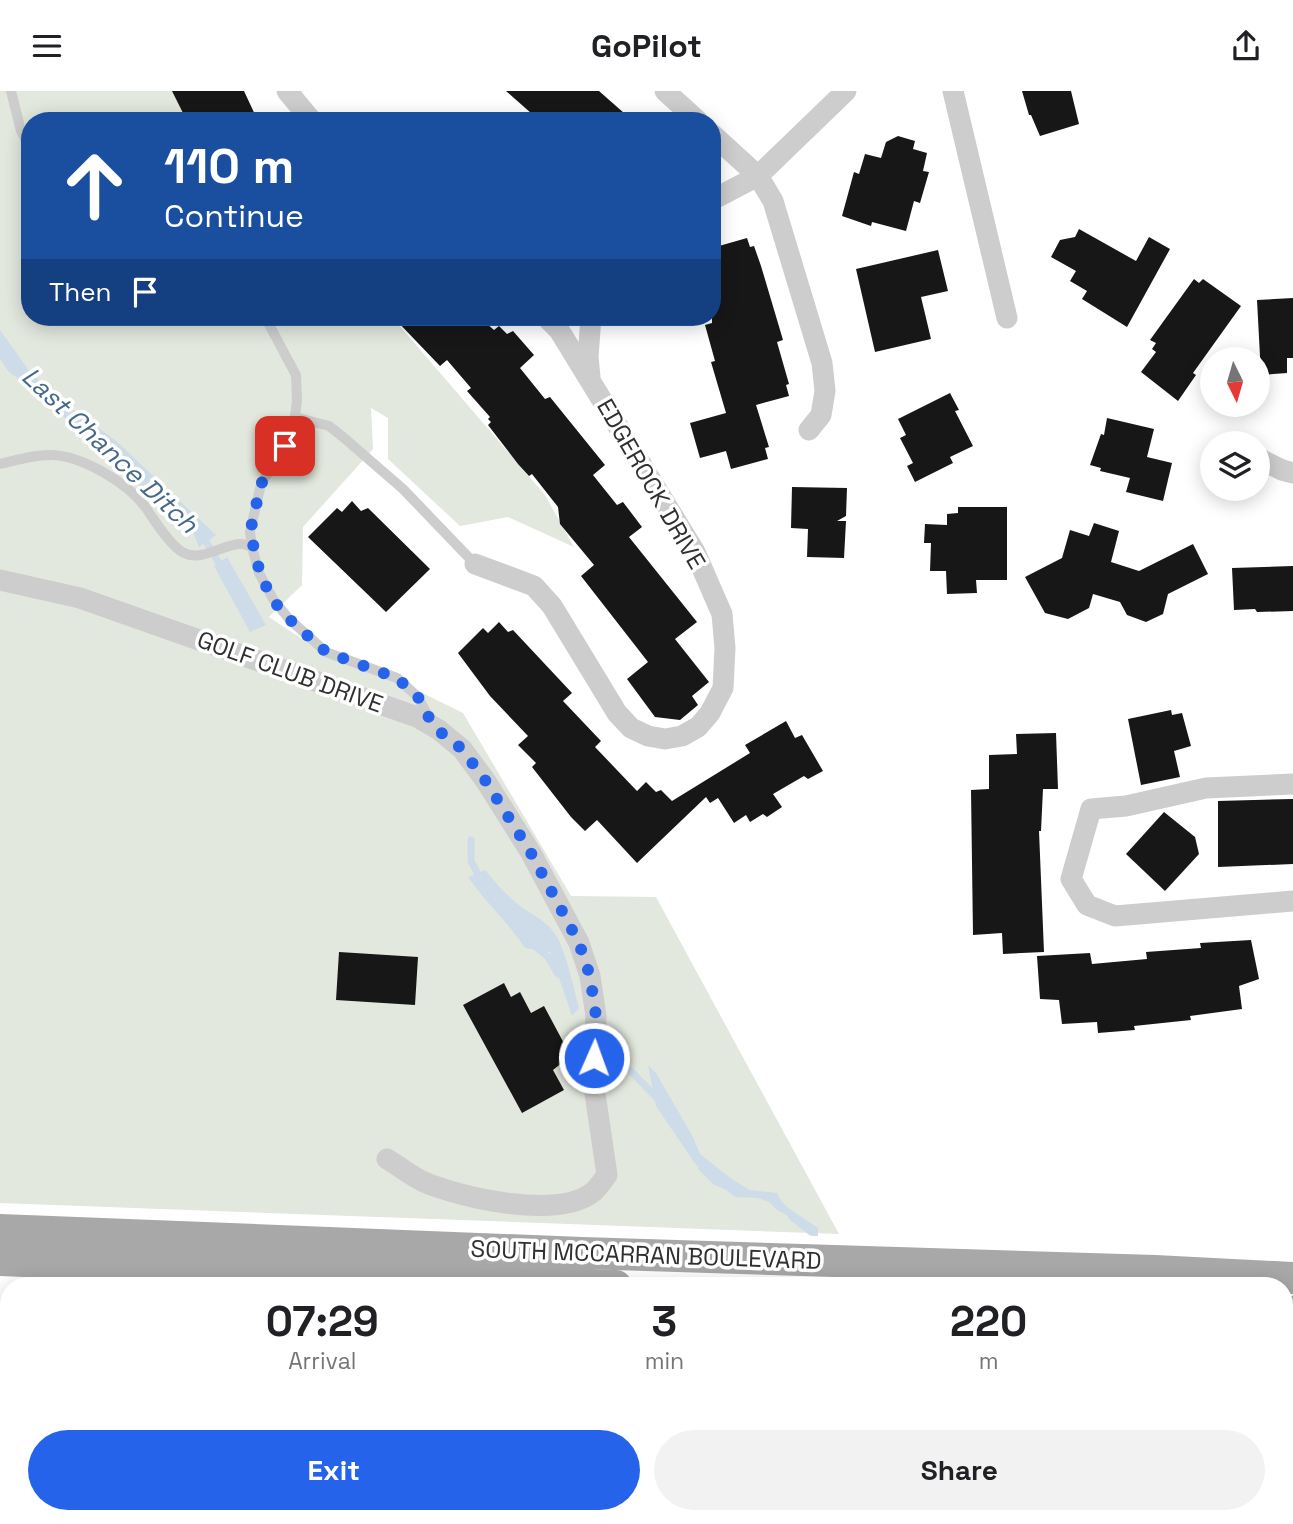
<!DOCTYPE html>
<html lang="en">
<head>
<meta charset="utf-8">
<style>
	body { margin:0; font-family:"Space Grotesk",sans-serif; background:#f2f2f2; color:#202124; height:100vh; display:flex; flex-direction:column; font-size:26px; white-space:nowrap }
	* { box-sizing:border-box; margin:0 }
	p { font-size:23px; color:#757577 }
	.icon { flex:none; width:38px; height:38px; fill:none; stroke:currentColor; stroke-width:2; stroke-linecap:round; stroke-linejoin:round }
	.map { position:relative; flex:1; overflow:hidden }
	.details { position:absolute; left:0px; top:1186px; width:1293px; height:247px; display:flex; flex-direction:column; background:#fff; border-radius:28px 28px 0 0; box-shadow:0 4px 18px #0003 }
	.details>* { flex:none }
	.hud { position:absolute; left:21px; top:21px; width:700px; height:214px; border-radius:28px; box-shadow:0 4px 18px #0003; background:#1a4fa0; color:#fff; overflow:hidden }
	.needle { width:46px; rotate:175deg }
	.fabs { position:absolute; left:1200px; top:256px; display:grid; gap:14px }
	.fabs a { display:grid; place-items:center; width:70px; height:70px; border-radius:50%; background:#fff; box-shadow:0 4px 18px #0003; font-size:35px }
	.pin { position:absolute; display:grid; place-items:center; width:60px; height:60px; color:#fff; margin:-30px; border-radius:14px; box-shadow:0 4px 10px #0006 }
	.me { position:absolute; width:77px; margin:-38px; rotate:2deg; stroke-linejoin:round; filter:drop-shadow(0 0 5px #0008) }
	.turn { display:flex; align-items:center; gap:24px; height:147px; padding:0 28px; font-size:32px }
	.turn .icon { width:91px; height:91px; stroke-width:2.5 }
	.turn b { display:block; font-size:49px; line-height:60px }
	.then { display:flex; align-items:center; height:66px; padding:0 28px; background:#0003; gap:14px; font-size:26px }
	.eta { display:flex; justify-content:space-evenly; align-items:center; height:119px; text-align:center }
	.eta b { font-size:42px; font-weight:600; line-height:49px }
	.primary-button { display:flex; gap:14px; margin-top:auto; padding:14px 28px }
	.primary-button a { flex:1; height:80px; border-radius:42px; background:#2563eb; color:#fff; font-size:28px; font-weight:600; line-height:80px; text-align:center }
	.primary-button a+a { background:#f2f2f2; color:#202124 }
	header { display:flex; justify-content:space-between; align-items:center; height:91px; padding:0 28px; background:#fff; font-size:32px; font-weight:600 }
	.map>svg:first-child { display:block }
	.green { fill:#e2e8dd }
	.water { fill:#cedce9 }
	.lines { fill:none; stroke-linecap:round; stroke-linejoin:round }
	.stream { stroke:#cedce9; stroke-width:7 }
	.building { fill:#171717 }
	.service { stroke:#cdcdcd; stroke-width:10 }
	.minor { stroke:#cdcdcd; stroke-width:21 }
	.primary { stroke:#a8a8a8; stroke-width:32 }
	.route { stroke:#2563eb; stroke-width:12; stroke-dasharray:0 21.6 }
	.labels { text-anchor:middle; stroke-width:7; stroke-linejoin:round; paint-order:stroke }
	.street-label { font-size:24px; fill:#303030; stroke:#fff }
	.water-label { font-size:26px; font-style:italic; fill:#46688a; stroke:#fff }
</style>
</head>
<body>
<header><svg class="icon" aria-label="menu" viewBox="0 0 24 24"><path d="M4 6h16M4 12h16M4 18h16"/></svg>GoPilot<svg class="icon" aria-label="share" viewBox="0 0 24 24"><path d="M12 15V3M7 8l5-5 5 5M5 13v7h14v-7"/></svg></header>
<div class="map">
<svg width="1293" height="1433" viewBox="0 0 1293 1433">
	<rect width="100%" height="100%" fill="#fff"/>
	<g class="green">
		<polygon points="0,0 182,0 199,30 30,30 30,226 392,226 545,404 574,456 508,426 460,435 388,368 388,327 371,317 373,358 303,436 302,494 269,526 314,556 382,582 463,622 571,805 656,806 839,1143 0,1112"/>
		<polygon points="693,1424 695,1433 142,1433 141,1425"/>
	</g>
	<g class="water">
		<polygon points="0,239 30,281 64,312 115,349 216,444 199,456 191,436 180,425 136,392 101,353 51,317 29,295 9,281 0,268"/>
		<polygon points="227,466 266,534 250,541 214,475"/>
		<path d="M485 779C495 791 506 804 519 814 531 823 543 828 553 840 566 857 573 896 579 917L572 925 550 861 525 857C508 831 485 811 468 786Z"/>
		<path d="M648 974 656 982 693 1046 700 1063 733 1089 750 1099 777 1102C783 1118 804 1126 818 1137V1145H812L813 1138 777 1119 769 1111 758 1107 735 1106 696 1074 656 1015Z"/>
	</g>
	<g class="lines">
		<g class="stream">
			<polyline points="202,444 223,479"/>
			<polyline points="471,749 471,770 481,789"/>
			<polyline points="535,855 548,866 558,883"/>
			<polyline points="612,961 659,1009"/>
			<polyline points="702,1077 716,1091 729,1096"/>
			<polyline points="792,1126 811,1141"/>
		</g>
	</g>
	<g class="building">
		<polygon points="172,0 244,0 258,30 187,30"/>
		<polygon points="506,0 599,0 633,30 540,30"/>
		<polygon points="1022,0 1071,0 1079,33 1040,45 1031,24 1029,24"/>
		<polygon points="898,45 915,50 913,58 927,62 923,80 929,81 920,112 914,110 906,140 872,131 871,135 842,125 854,81 859,83 865,63 881,67 886,51"/>
		<polygon points="1079,138 1136,170 1149,146 1170,158 1127,236 1082,208 1087,200 1070,190 1076,180 1051,166 1060,149 1075,146"/>
		<polygon points="747,147 750,156 754,155 761,175 783,249 777,251 789,293 786,294 789,305 756,314 769,356 765,357 768,368 731,378 726,360 700,367 690,332 726,322 711,271 715,270 705,234 712,232 712,176 717,175 712,157"/>
		<polygon points="938,159 948,200 921,206 931,248 875,261 856,178"/>
		<polygon points="1194,188 1199,192 1203,188 1241,215 1193,282 1196,284 1178,310 1141,281 1156,261 1152,258 1156,252 1150,249"/>
		<polygon points="1293,207 1293,267 1287,267 1287,282 1261,284 1257,209"/>
		<polygon points="393,226 479,226 494,239 499,235 507,243 513,240 534,264 520,277 545,308 550,306 605,374 593,384 617,414 623,411 642,436 629,446 697,531 675,548 709,591 692,605 698,614 680,629 655,626 627,588 648,571 581,485 594,474 560,433 558,416 532,383 529,385 518,373 488,334 491,331 488,328 490,326 467,300 471,297 447,269 440,275"/>
		<polygon points="950,302 959,319 955,320 973,355 950,366 953,372 915,391 907,375 913,372 900,347 906,344 898,328"/>
		<polygon points="1107,327 1154,338 1147,366 1172,372 1163,410 1126,401 1130,387 1100,380 1101,377 1090,374 1101,343 1104,344"/>
		<polygon points="792,396 847,397 846,425 837,430 846,430 844,467 807,466 808,438 791,437"/>
		<polygon points="352,410 361,420 368,417 430,478 386,521 308,446 337,417 342,421"/>
		<polygon points="958,416 1007,416 1007,489 976,489 977,502 947,503 946,480 930,480 931,452 924,452 925,433 947,434 947,423 958,422"/>
		<polygon points="1094,432 1119,440 1111,471 1139,480 1193,453 1208,483 1168,503 1163,523 1146,531 1127,524 1120,511 1093,503 1089,517 1068,528 1045,522 1025,486 1062,467 1070,439 1089,445"/>
		<polygon points="1293,475 1293,520 1257,521 1255,518 1234,519 1232,477"/>
		<polygon points="499,531 508,541 513,539 572,602 563,610 601,650 595,656 637,700 646,691 656,701 661,699 672,710 750,662 745,654 786,630 795,647 802,644 823,680 808,688 804,685 773,703 782,716 767,726 763,723 750,731 746,724 734,732 718,707 710,712 706,706 637,772 597,729 585,740 571,726 532,676 536,672 518,654 528,645 490,605 458,562 483,537 488,542"/>
		<polygon points="1171,619 1172,624 1182,622 1191,655 1174,660 1180,686 1141,694 1128,628"/>
		<polygon points="1056,642 1058,698 1043,698 1041,740 1039,740 1044,861 1003,863 1002,842 973,844 971,699 989,698 989,664 1017,663 1016,643"/>
		<polygon points="1293,708 1293,773 1218,776 1218,710"/>
		<polygon points="1164,721 1195,746 1199,763 1165,800 1126,763"/>
		<polygon points="1251,849 1259,888 1239,895 1242,918 1190,925 1191,929 1134,935 1135,939 1098,942 1097,931 1062,933 1059,909 1040,908 1037,865 1090,862 1092,873 1147,868 1146,861 1201,857 1200,852"/>
		<polygon points="339,861 418,866 415,914 336,909"/>
		<polygon points="504,892 511,906 520,901 531,922 544,915 567,958 559,962 563,971 553,979 564,999 522,1022 463,914"/>
	</g>
	<g class="lines">
		<g class="service">
			<polyline points="11,0 21,40 30,57"/>
			<polyline points="295,326 329,335 343,346 403,398 475,473"/>
			<path d="M0 373C17 369 36 363 53 364 84 366 128 392 146 417 154 429 171 456 184 462 202 471 226 452 241 453 245 453 248 455 252 456L259 482 273 508 289 528 326 561 397 587 418 606 431 631"/>
			<polyline points="252,456 250,441 261,393 285,355 294,333 297,310 296,284 265,226"/>
			<polyline points="0,1408 3,1433"/>
			<polyline points="228,1424 230,1433"/>
			<polyline points="665,1424 668,1433"/>
		</g>
		<g class="minor">
			<polyline points="287,0 312,30"/>
			<polyline points="665,0 698,30"/>
			<polyline points="953,0 1007,227"/>
			<polyline points="712,43 758,85 773,110 822,272 825,300 821,324 809,339"/>
			<polyline points="712,109 758,85 846,0"/>
			<polyline points="590,286 588,266 591,226"/>
			<polyline points="1258,367 1282,379 1293,382"/>
			<polyline points="475,473 534,495 552,515 617,622 631,637 648,645 665,648 682,645 698,636 710,622 723,597 725,557 722,523 695,461 559,239 546,226"/>
			<path d="M0 489 80 507 417 626 439 639 462 658 485 689 531 762 579 852 590 885 596 925 593 989 607 1084C603 1089 598 1097 593 1101 558 1129 462 1107 424 1091 411 1085 399 1075 387 1068"/>
			<polyline points="1293,693 1206,697 1126,715 1091,718 1071,788 1087,814 1115,825 1293,810"/>
			<polyline points="895,1424 898,1433"/>
		</g>
		<g class="primary">
			<polyline points="0,1139 582,1162 1155,1180 1293,1187"/>
			<polyline points="0,1169 616,1195"/>
			<polyline points="1284,1221 1293,1221"/>
		</g>
	</g>
	<g class="lines">
		<polyline class="route" points="285,355 261,393 250,441 260,482 272,508 289,528 326,561 397,587 418,606 434,636 462,658 485,689 531,762 579,852 590,885 596,925 594,967"/>
	</g>
	<g class="labels">
		<g class="street-label">
			<text transform="translate(651 393) rotate(60)" y="8">EDGEROCK DRIVE</text>
			<text transform="translate(290 581) rotate(20)" y="8">GOLF CLUB DRIVE</text>
			<text transform="translate(646 1164) rotate(2)" y="8">SOUTH MCCARRAN BOULEVARD</text>
		</g>
		<g class="water-label">
			<text transform="translate(110 359) rotate(43)" y="9">Last Chance Ditch</text>
		</g>
	</g>
</svg>
<div class="fabs">
<a><svg class="needle" viewBox="-14 -14 28 28"><path d="M0-13l5 13h-10z" fill="#e53935"/><path d="M0 13l5-13h-10z" fill="#757577"/></svg></a>
<a><svg class="icon" aria-label="layers" viewBox="0 0 24 24"><path d="M12 4l9 5-9 5-9-5zM3 14l9 5 9-5"/></svg></a>
</div>
<div class="pin" style="left:285px;top:355px;background:#d93025"><svg class="icon" aria-label="arrive" viewBox="0 0 24 24"><path d="M6 21V4h12l-3 4 3 4H6"/></svg></div>
<svg class="me" style="left:594px;top:967px" viewBox="-20 -20 40 40"><circle r="17" fill="#2563eb" stroke="#fff" stroke-width="3"/><path d="M0-11L8 9 0 5-8 9z" fill="#fff"/></svg>
<div class="hud">
<div class="turn"><svg class="icon" aria-label="ahead" viewBox="0 0 24 24"><path d="M12 20V5M6 11l6-6 6 6"/></svg><div><b>110 m</b>Continue</div></div>
<div class="then">Then<svg class="icon" aria-label="arrive" viewBox="0 0 24 24"><path d="M6 21V4h12l-3 4 3 4H6"/></svg></div>
</div>
<section class="details">
<div class="eta">
<div><b>07:29</b><p>Arrival</p></div>
<div><b>3</b><p>min</p></div>
<div><b>220</b><p>m</p></div>
</div>
<div class="primary-button"><a>Exit</a><a>Share</a></div>
</section>
</div>
</body>
</html>
